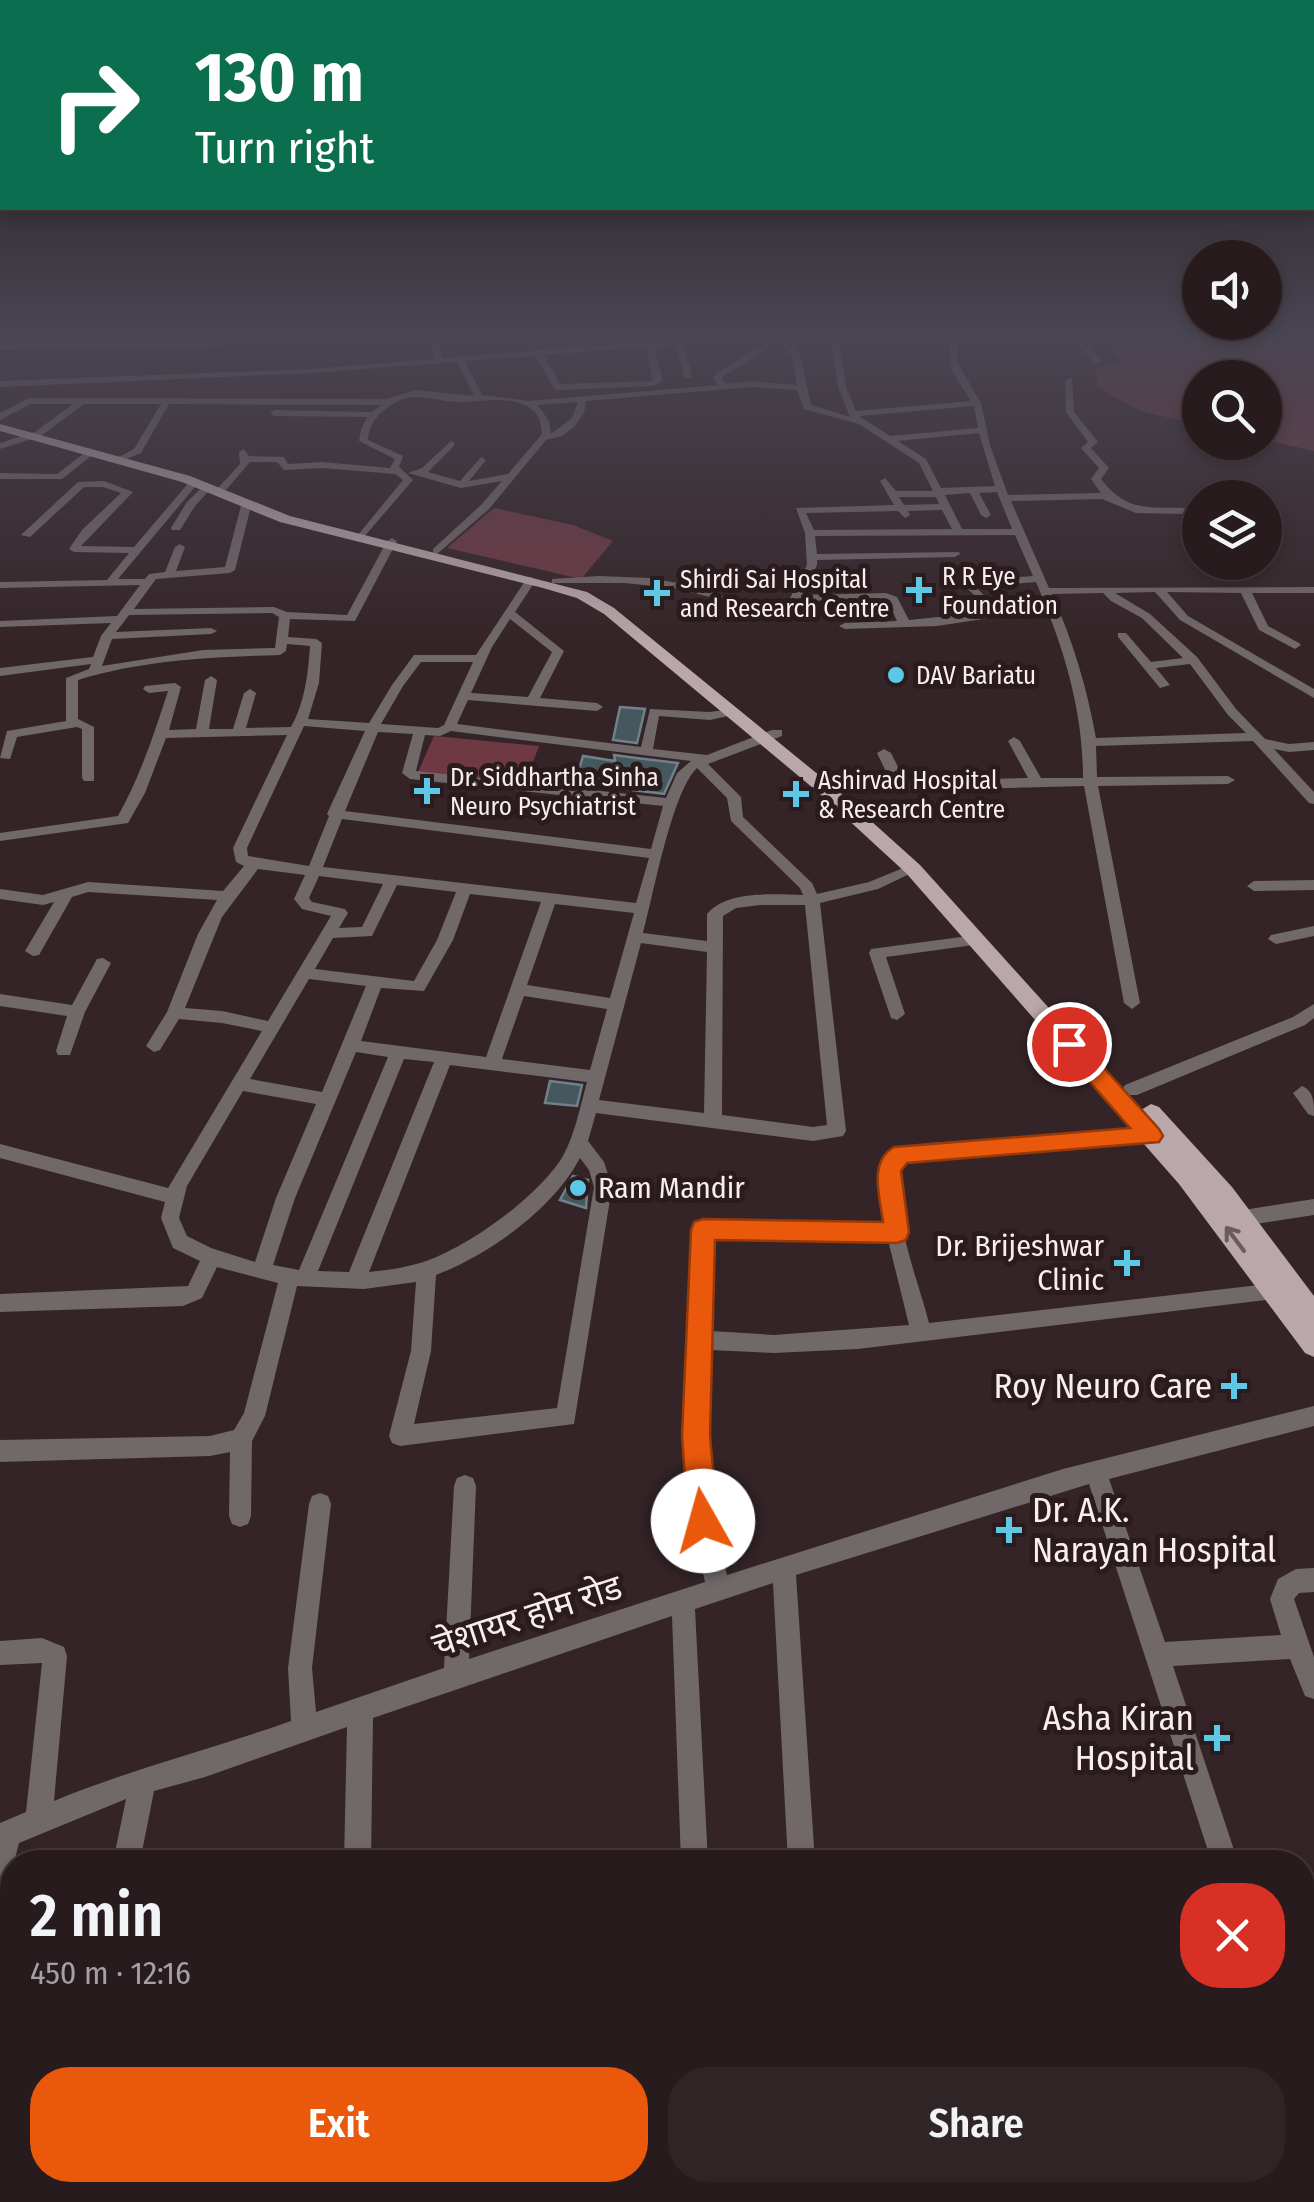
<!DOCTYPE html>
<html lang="en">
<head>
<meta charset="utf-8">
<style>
	body { margin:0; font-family:"Fira Sans Condensed","Noto Sans Devanagari",sans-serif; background:#2f2426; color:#f1f3f6; height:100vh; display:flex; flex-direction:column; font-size:38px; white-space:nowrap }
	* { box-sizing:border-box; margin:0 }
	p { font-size:32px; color:#a4a1a4 }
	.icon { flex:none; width:55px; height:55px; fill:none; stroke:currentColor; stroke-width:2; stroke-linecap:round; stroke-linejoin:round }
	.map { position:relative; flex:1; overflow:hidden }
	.drawer { position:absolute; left:0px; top:1850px; width:1315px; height:352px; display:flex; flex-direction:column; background:#271b1d; border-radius:40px 40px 0 0; box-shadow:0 5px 15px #0003,0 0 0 2px #43393b }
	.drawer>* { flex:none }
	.guide { position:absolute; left:0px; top:0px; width:1315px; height:210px; box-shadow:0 5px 15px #0003,0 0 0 2px #43393b; background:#0b6e4f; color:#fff; overflow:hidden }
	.fabs { position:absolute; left:1182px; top:240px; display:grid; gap:20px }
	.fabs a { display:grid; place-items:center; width:100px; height:100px; border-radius:50%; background:#271b1d; box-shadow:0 5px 15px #0003,0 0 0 2px #43393b; font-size:50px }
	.pin { position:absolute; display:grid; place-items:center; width:85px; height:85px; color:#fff; margin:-42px; border:5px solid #fff; border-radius:50%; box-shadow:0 2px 10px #0007 }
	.me { position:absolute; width:110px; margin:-55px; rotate:353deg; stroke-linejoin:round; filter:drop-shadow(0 0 8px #0008) }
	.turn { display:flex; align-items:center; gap:35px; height:210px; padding:0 30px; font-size:45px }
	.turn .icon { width:130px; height:130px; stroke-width:2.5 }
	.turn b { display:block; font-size:70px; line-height:85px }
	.round { display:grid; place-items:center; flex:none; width:105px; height:105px; border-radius:40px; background:#2f2426 }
	.overview { display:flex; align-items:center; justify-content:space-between; height:170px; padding:0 30px }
	h1 { font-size:60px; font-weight:600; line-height:75px }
	.cta { display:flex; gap:20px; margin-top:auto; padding:20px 30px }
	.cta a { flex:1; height:115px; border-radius:40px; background:#ea580c; color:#fff; font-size:40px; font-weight:600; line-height:115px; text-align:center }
	.cta a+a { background:#2f2426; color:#f1f3f6 }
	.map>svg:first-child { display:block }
	.green { fill:#6e3943 }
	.building { fill:#45585e; stroke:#6f8289; stroke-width:2.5 }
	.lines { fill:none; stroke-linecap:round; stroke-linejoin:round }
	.minor { fill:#716869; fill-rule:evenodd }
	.major { fill:#b9a7a9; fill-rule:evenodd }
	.oneway { stroke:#6a5a5c }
	.route { fill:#ea580c; stroke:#983908; stroke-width:2.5 }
	.poi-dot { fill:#5dc7e8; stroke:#2a1b1d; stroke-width:4 }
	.labels { text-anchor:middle; stroke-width:10; stroke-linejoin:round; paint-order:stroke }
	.far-poi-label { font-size:25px; fill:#f9eeef; stroke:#2a1b1d; text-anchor:start }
	.poi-label { font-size:30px; fill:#f9eeef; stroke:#2a1b1d; text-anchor:start }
	.near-poi-label { font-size:35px; fill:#f9eeef; stroke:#2a1b1d; text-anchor:end }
	.near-street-label { font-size:35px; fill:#f9eeef; stroke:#2a1b1d }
</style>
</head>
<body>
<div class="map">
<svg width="1314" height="2202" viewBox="0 0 1314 2202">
	<rect width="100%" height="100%" fill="#342427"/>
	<g class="green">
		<polygon points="538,337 711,337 544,351"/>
		<polygon points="1106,337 1314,337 1314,451 1265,440 1265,378 1200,378 1200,425 1140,411 1098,387 1096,367 1123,364"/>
		<polygon points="494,508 573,525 613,541 581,579 447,548"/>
		<polygon points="434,736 539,746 525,783 418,772"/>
	</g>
	<g class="building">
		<polygon points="620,707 645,709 637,743 613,740"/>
		<polygon points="614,755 636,758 678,763 664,794 575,783 583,756 615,761"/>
		<polygon points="550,1081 582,1085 577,1106 545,1103"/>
		<polygon points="573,1176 588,1180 586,1208 560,1200"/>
	</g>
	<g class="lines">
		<g class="minor">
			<polygon points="304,337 350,337 197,347 0,349 0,345 197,343"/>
			<path d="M430 337H438L442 358 649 341 749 337 684 344 692 377 688 379 684 377 676 345 654 347 663 381 654 386 557 390 553 387 536 356 465 361 482 395 529 401 718 385 713 378 717 373 774 337H783L800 355 811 405 850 417 838 387 830 337H838L846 387 856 411 971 401 952 371 948 337H989L958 339 957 362 981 403 990 445 1008 495 1101 493 1091 479 1099 468 1081 448 1088 442 1066 412 1065 380 1072 378 1074 412 1098 442 1091 448 1109 468 1101 479C1126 512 1148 507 1186 508L1191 511 1186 514 1136 513 1102 499 1011 501 1049 588 1314 587V593H1252L1268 626 1299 643 1301 645 1295 649 1259 630 1241 593 1167 592 1188 616 1314 689V698L1180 620 1155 592 1115 593 1150 614 1197 657 1236 709 1265 739 1289 744 1314 742V750L1289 752 1274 749 1314 792V804L1309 803 1253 741 1096 746 1097 777 1228 776 1235 780 1228 784 1098 786 1140 1003 1132 1009 1124 1003 1084 786 848 792 830 798 823 794 846 784 891 782 877 753 884 749 891 753 905 781 1028 778 1008 741 1014 737 1020 741 1041 778H1083C1083 708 1063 646 1036 582L976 587 993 605 987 608 963 584 968 581 1033 576 1015 535 815 536 817 554 959 552 960 554 955 557 817 560V565L803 595 886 593 897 597 909 620 987 612 994 607 1000 610 996 617 937 626 845 629 839 626 845 623 897 621 888 601 884 599 801 601 783 607 735 608 714 598 674 588 624 583H552V579L599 576 649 578 702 587 737 602 782 601 790 598 807 565 805 533 796 508 894 505 880 481 885 478 896 491H933L919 463 859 424 804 409 797 390 752 387 586 401 584 413 574 427 562 436 546 440 489 509 437 554 433 553V549L481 505 502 481 461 488 408 473 422 468 451 441 454 442V446L428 472 460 481 481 457 486 460 469 481 508 474 542 434C541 422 539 413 528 407 510 396 485 401 465 402 430 403 413 385 382 412 373 420 369 427 368 440L403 456 399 467 413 480 363 538 358 535 403 480 395 474 322 468 284 470 277 462H250L226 490 218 488 240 464 239 452 244 449 249 456 284 457 288 464 322 462 390 468 395 459 359 441 361 430 367 417 274 416 270 413 274 410 372 412 381 405 169 404 141 453 122 461 117 458 134 449 161 404H84L41 436 0 449V443L35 432 73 404H31L0 420V413L29 398 387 399 415 390 474 396 457 362 311 373 0 387V381L311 369 434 359ZM778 341 792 356 797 385 752 381 726 384 721 378ZM646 347 653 381 560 384 544 355ZM578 402 572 418 551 434 549 421 538 405ZM974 406 978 428 890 436 859 416ZM979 433 995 486 941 488 926 459 898 441ZM997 492 1012 529H962L945 495 970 493 981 515 986 518 991 515 979 493ZM899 497H936L939 504 904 505ZM942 510 952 529 814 530 806 513 898 511 905 518 910 515 908 511ZM1103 593 1111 601 1142 618 1183 658 1151 662 1126 633H1118V637L1160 688 1170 685 1156 668 1190 664 1228 715 1246 733 1096 738C1087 688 1073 641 1052 594Z"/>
			<polygon points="1070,337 1078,337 1101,359 1101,363 1095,363"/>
			<polygon points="87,451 95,453 62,479 0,479 0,473 57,474"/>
			<path d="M191 480 199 482 118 579H145L149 574 165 572 175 547 180 544 185 547 176 571 225 567 242 502 247 499 252 502 235 570 230 573 156 579 134 609 274 607 287 612 347 615 387 541 392 538 397 541 355 621 290 619 288 637 316 639 322 643 319 683 308 719 369 723 392 685 414 655H476L527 578 531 577 536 580 515 612 564 651 540 698 597 703 603 707 597 711 468 700 457 724 641 747 650 709 710 712 737 708V714L710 720 659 716 653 749 707 755 772 730H782V736L708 764 741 797 743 817 812 883 817 894 869 882 913 864 920 869 878 889 820 903 846 1131 843 1136 813 1141 596 1113 588 1141 604 1162 612 1187 574 1424 400 1446 392 1443 389 1436 411 1351 416 1282 364 1289 297 1286 265 1416 252 1441 251 1516 248 1524 240 1527 232 1524 229 1516 230 1452 210 1456 0 1462V1440L210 1436 234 1430 244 1413 278 1283 217 1267 202 1298 183 1306 0 1312V1294L188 1286 200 1261 173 1248 161 1218 165 1202 0 1158V1144L168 1188 262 1031 222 1023 179 1019 160 1050 154 1052 146 1046 167 1012 198 934 217 900 88 892 72 897 39 955 33 956 25 951 54 902 43 905 0 899V889L43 895 88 882 223 891 244 866 236 862 233 848 287 735 166 738 145 793 128 823 0 841V833L118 816C140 777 154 734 168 691L149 693 143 689 145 686 175 683 181 687 169 730 196 729 205 680 211 676 217 680 209 729H233L244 693 250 689 256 693 246 728 291 727C305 702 308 674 310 646L287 644 286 651 280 655C213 657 142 660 78 680V719L94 727V781H84L82 778V729L77 727 17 737 10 759 0 758 7 731 66 721V678L89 669 91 664 0 676V668L93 657 101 636 111 623 0 627V621L117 616 140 585 0 588V582L107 580 129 553 74 552 69 549 82 530 121 493 103 487H84L30 537 21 535 78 482 104 481 133 492 81 546 134 547ZM272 613 279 617 275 648 203 650 102 666 112 639 211 634 217 631 211 628 116 632 129 615ZM510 619 552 652 528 697 471 693 492 647ZM421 662H473L444 725 438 728 381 724 403 686ZM304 726 365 731 327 814 329 816 309 866 248 856 247 848ZM451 731 691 761 677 773 666 798 416 771 425 735 440 736ZM378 732 413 734 402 773 410 779 663 806 651 849 345 811ZM697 768 727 798 731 821 800 888 803 895C773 895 729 889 707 914V941L643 933C653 897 672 791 697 768ZM342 819 649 858 636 903 323 867ZM258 869 305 875 294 899 302 909 331 916 268 1021 222 1011 185 1008 222 917ZM319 876 383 884 362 927 339 928 348 913 345 909 312 902 309 898ZM397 885 456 892 437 940 414 981 315 969 333 938 372 936ZM470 894 541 902 486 1057 361 1041 381 988 424 991 453 940ZM555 904 634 913 610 998 527 985ZM760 905H805L827 1125 813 1127 722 1115 723 916 736 908ZM641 943 707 952 704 1113 599 1100ZM309 979 366 986 322 1092 250 1079ZM524 996 607 1009 590 1070 502 1059ZM356 1052 388 1057 299 1270 273 1265 295 1198ZM404 1059 434 1062 349 1272 318 1271ZM450 1065 587 1082C580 1107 575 1134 563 1156 540 1195 472 1244 429 1260 410 1267 389 1270 369 1272ZM243 1091 316 1104 276 1198 255 1262 211 1248 187 1236 179 1218 187 1186ZM580 1158 589 1170 594 1187 557 1408 414 1424 431 1351 436 1275C490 1254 553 1209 580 1158Z"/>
			<polygon points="205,484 213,486 195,506 180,530 172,530 171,528 187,502"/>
			<polygon points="1314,880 1314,890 1254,891 1247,886 1254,881"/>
			<polygon points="1314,926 1314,936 1276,944 1268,939 1271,935"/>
			<polygon points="976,935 984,940 981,944 886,957 905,1014 897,1020 891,1018 869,953 871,949"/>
			<polygon points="103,958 111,963 85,1012 70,1055 58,1055 56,1051 67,1016 0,1006 0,994 72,1005 97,959"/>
			<polygon points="1314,1004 1314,1018 1305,1025 1137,1095 1125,1095 1122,1090 1125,1085 1293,1017"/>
			<path d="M1302 1086C1314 1091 1314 1103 1314 1116L1308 1114 1293 1093Z"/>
			<path d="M1151 1129 1157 1131 1160 1136 1157 1141 1151 1143 929 1157 901 1164C891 1216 916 1273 929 1323L1276 1283 1283 1286 1286 1292 1283 1298 858 1349 774 1353 710 1350 708 1466 714 1521 727 1575 1063 1469 1314 1406V1426L1109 1479 1165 1642 1281 1635 1270 1599 1278 1579 1296 1569 1314 1568V1592L1299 1593 1294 1599 1314 1657V1699L1305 1696 1290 1659 1173 1666 1238 1862H1212L1211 1860 1089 1484 796 1575 815 1862H788L773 1583 695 1609 708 1862H681L672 1616 373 1718 371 1862H344L347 1727 205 1777 154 1791 140 1862H113L126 1799 19 1843 10 1878 0 1882V1823L26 1812 42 1663 0 1665V1641L42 1638 64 1647 67 1656 54 1801C131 1769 212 1749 291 1721L288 1668 309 1504 312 1496 320 1493 328 1496 331 1504 312 1668 316 1712 444 1668 454 1486 457 1478 465 1475 473 1478 476 1486 469 1659 705 1582 692 1521 686 1466 693 1230 696 1224 703 1222 885 1224 881 1175 887 1154 929 1143ZM712 1238 888 1240 909 1325 774 1335 711 1331Z"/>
			<polygon points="1314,1199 1314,1215 1243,1226 1236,1224 1234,1218 1236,1212 1243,1210"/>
			<polygon points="58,2190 90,2190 89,2202 57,2202"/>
			<rect x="337" y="2190" width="32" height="12"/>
			<polygon points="650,2190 753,2190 746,2202 643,2202"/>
		</g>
		<polygon class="major" points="0,424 190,476 290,516 587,592 614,608 831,785 920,865 1141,1110 1151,1104 1159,1107 1232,1187 1314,1296 1314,1357 1305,1353 1179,1184 906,873 819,793 604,614 577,598 543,588 280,522 182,482 0,431"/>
	</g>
	<defs><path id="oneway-shaft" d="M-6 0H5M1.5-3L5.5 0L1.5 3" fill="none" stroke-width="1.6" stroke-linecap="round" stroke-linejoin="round" transform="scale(2.5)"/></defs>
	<use class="oneway" href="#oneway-shaft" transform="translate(1235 1239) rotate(-127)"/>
	<linearGradient id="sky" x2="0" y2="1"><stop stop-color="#1d1415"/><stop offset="0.52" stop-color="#4a4552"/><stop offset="1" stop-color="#4a4552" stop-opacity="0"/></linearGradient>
	<rect width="1314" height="645" fill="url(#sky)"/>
	<path class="route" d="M1069 1036 1077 1038 1159 1129 1163 1136 1159 1142 907 1163 901 1171 909 1232 906 1240 897 1243 715 1240 710 1436 718 1521 713 1531 703 1536 692 1531 688 1521 682 1436 691 1230 694 1222 703 1219 883 1222C880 1197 868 1162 894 1147L1130 1128 1062 1050 1058 1044 1062 1038Z"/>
	<g class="poi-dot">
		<path d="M914 575h10v10h10v10h-10v10h-10v-10h-10v-10h10z"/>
		<path d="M652 578h10v10h10v10h-10v10h-10v-10h-10v-10h10z"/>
		<circle cx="896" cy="675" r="10"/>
		<path d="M422 776h10v10h10v10h-10v10h-10v-10h-10v-10h10z"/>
		<path d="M791 779h10v10h10v10h-10v10h-10v-10h-10v-10h10z"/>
		<circle cx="578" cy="1188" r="10"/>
		<path d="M1122 1248h10v10h10v10h-10v10h-10v-10h-10v-10h10z"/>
		<path d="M1229 1371h10v10h10v10h-10v10h-10v-10h-10v-10h10z"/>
		<path d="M1004 1515h10v10h10v10h-10v10h-10v-10h-10v-10h10z"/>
		<path d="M1212 1723h10v10h10v10h-10v10h-10v-10h-10v-10h10z"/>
	</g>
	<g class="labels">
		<g class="far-poi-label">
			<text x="942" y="585">R R Eye<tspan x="942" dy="29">Foundation</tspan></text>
			<text x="680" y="588">Shirdi Sai Hospital<tspan x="680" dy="29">and Research Centre</tspan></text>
			<text x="916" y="684">DAV Bariatu</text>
			<text x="450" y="786">Dr. Siddhartha Sinha<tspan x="450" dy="29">Neuro Psychiatrist</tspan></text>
			<text x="818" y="789">Ashirvad Hospital<tspan x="818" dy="29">&amp; Research Centre</tspan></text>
		</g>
		<g class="poi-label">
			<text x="598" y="1198">Ram Mandir</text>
			<text x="1104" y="1256" text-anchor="end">Dr. Brijeshwar<tspan x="1104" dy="34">Clinic</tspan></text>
		</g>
		<g class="near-poi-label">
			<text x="1212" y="1398">Roy Neuro Care</text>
			<text x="1032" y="1522" text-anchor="start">Dr. A.K.<tspan x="1032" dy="40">Narayan Hospital</tspan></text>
			<text x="1194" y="1730">Asha Kiran<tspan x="1194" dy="40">Hospital</tspan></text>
		</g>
		<g class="near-street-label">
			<text transform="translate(527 1616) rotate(-18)" y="12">चेशायर होम रोड</text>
		</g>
	</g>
</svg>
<div class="fabs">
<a><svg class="icon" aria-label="sound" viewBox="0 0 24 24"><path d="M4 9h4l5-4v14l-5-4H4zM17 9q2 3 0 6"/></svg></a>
<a><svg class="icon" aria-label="search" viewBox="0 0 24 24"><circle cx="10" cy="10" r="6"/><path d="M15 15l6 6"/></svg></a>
<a><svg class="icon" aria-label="layers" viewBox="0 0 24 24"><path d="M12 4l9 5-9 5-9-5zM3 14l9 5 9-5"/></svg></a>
</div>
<div class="pin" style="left:1069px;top:1044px;background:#d93025"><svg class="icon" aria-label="arrive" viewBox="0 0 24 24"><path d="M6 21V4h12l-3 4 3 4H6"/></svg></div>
<svg class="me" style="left:703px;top:1521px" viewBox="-20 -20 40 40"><circle r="19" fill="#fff"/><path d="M0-13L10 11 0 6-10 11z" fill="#ea580c"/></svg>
<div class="guide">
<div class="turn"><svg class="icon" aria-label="right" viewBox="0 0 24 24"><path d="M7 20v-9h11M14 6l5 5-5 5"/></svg><div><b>130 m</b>Turn right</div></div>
</div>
<section class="drawer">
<div class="overview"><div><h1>2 min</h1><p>450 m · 12:16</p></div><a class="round" style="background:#d93025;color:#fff"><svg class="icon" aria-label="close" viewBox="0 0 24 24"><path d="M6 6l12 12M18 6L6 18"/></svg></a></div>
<div class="cta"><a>Exit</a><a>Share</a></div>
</section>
</div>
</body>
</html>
